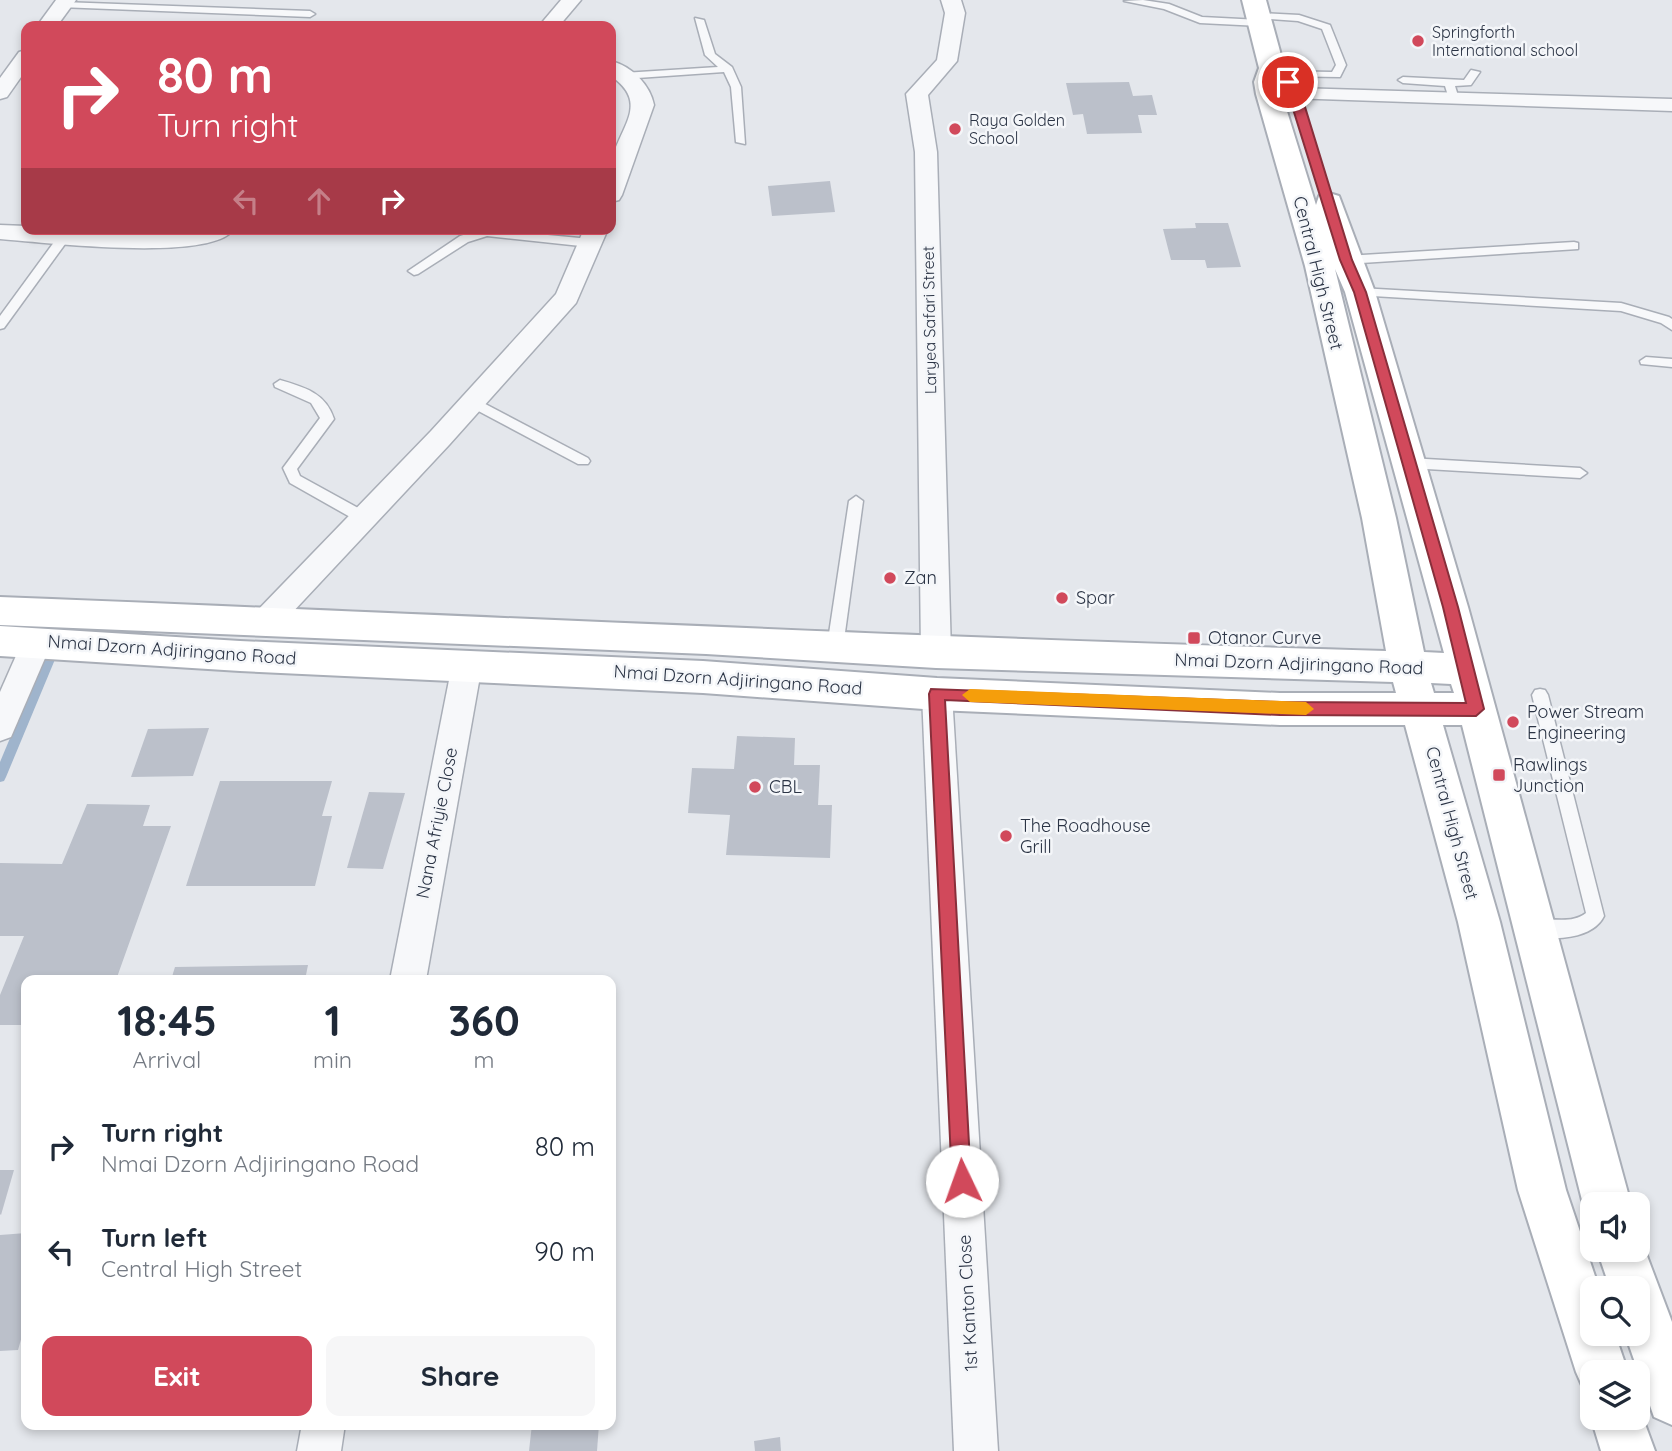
<!DOCTYPE html>
<html lang="en">
<head>
<meta charset="utf-8">
<style>
	body { margin:0; font-family:Quicksand,sans-serif; background:#f6f6f7; color:#1f2937; height:100vh; display:flex; flex-direction:column; font-size:26px; white-space:nowrap }
	* { box-sizing:border-box; margin:0 }
	p { font-size:23px; color:#747a83 }
	.icon { flex:none; width:38px; height:38px; fill:none; stroke:currentColor; stroke-width:2; stroke-linecap:round; stroke-linejoin:round }
	.map { position:relative; flex:1; overflow:hidden }
	.details { position:absolute; left:21px; top:975px; width:595px; height:455px; display:flex; flex-direction:column; background:#fff; border-radius:14px; box-shadow:0 4px 10px #0003 }
	.details>* { flex:none }
	.banner { position:absolute; left:21px; top:21px; width:595px; height:214px; border-radius:14px; box-shadow:0 4px 10px #0003; background:#d1495b; color:#fff; overflow:hidden }
	.fabs { position:absolute; left:1580px; top:1192px; display:grid; gap:14px }
	.fabs a { display:grid; place-items:center; width:70px; height:70px; border-radius:14px; background:#fff; box-shadow:0 4px 10px #0003; font-size:35px }
	.pin { position:absolute; display:grid; place-items:center; width:60px; height:60px; color:#fff; margin:-30px; border:4px solid #fff; border-radius:50%; box-shadow:0 2px 7px #0007 }
	.me { position:absolute; width:77px; margin:-38px; rotate:357deg; stroke-linejoin:round; filter:drop-shadow(0 0 5px #0008) }
	.turn { display:flex; align-items:center; gap:24px; height:147px; padding:0 21px; font-size:32px }
	.turn .icon { width:91px; height:91px; stroke-width:2.5 }
	.turn b { display:block; font-size:49px; line-height:60px }
	.lanes { display:flex; align-items:center; height:66px; padding:0 21px; background:#0003; justify-content:center; gap:35px; direction:ltr }
	.lanes .off { opacity:.35 }
	.eta { display:flex; justify-content:space-evenly; align-items:center; height:119px; text-align:center }
	.eta b { font-size:42px; font-weight:800; line-height:49px }
	.action { display:flex; gap:14px; margin-top:auto; padding:14px 21px }
	.action a { flex:1; height:80px; border-radius:14px; background:#d1495b; color:#fff; font-size:28px; font-weight:800; line-height:80px; text-align:center }
	.action a+a { background:#f6f6f7; color:#1f2937 }
	ul { padding:0; list-style:none }
	li { display:flex; align-items:center; gap:21px; height:105px; padding:0 21px }
	li div { flex:1 }
	li b { display:block; font-size:26px }
	li em { font-style:normal }
	.map>svg:first-child { display:block }
	.lines { fill:none; stroke-linecap:round; stroke-linejoin:round }
	.stream { fill:#9fb4cc; fill-rule:evenodd }
	.building { fill:#bbc0ca }
	.lane-casing { stroke:#a9aeb7; stroke-width:3 }
	.street-casing { stroke:#a9aeb7; stroke-width:3 }
	.secondary-casing { stroke:#a9aeb7; stroke-width:4 }
	.lane { fill:#f7f8fa; fill-rule:evenodd }
	.street { fill:#f7f8fa; fill-rule:evenodd }
	.secondary { fill:#fff; fill-rule:evenodd }
	.route { fill:#d1495b; stroke:#882f3b; stroke-width:2 }
	.slow { fill:#f59e0b }
	.poi-dot { fill:#d1495b; stroke:#f4f6f9; stroke-width:2.5 }
	.labels { text-anchor:middle; stroke-width:5; stroke-linejoin:round; paint-order:stroke }
	.far-poi-label { font-size:16px; fill:#2b3445; stroke:#f4f6f9; text-anchor:start }
	.far-street-label { font-size:16px; fill:#2b3445; stroke:#f4f6f9 }
	.street-label { font-size:18px; fill:#2b3445; stroke:#f4f6f9 }
	.poi-label { font-size:18px; fill:#2b3445; stroke:#f4f6f9; text-anchor:start }
</style>
</head>
<body>
<div class="map">
<svg width="1672" height="1451" viewBox="0 0 1672 1451">
	<rect width="100%" height="100%" fill="#e4e7ec"/>
	<g class="lines">
		<polygon class="stream" points="50,652 54,654 56,657 6,777 4,781 0,782 0,762 44,657 46,654"/>
	</g>
	<g class="building">
		<polygon points="1129,82 1133,96 1152,95 1157,115 1138,115 1142,133 1087,134 1083,114 1073,115 1066,83"/>
		<polygon points="830,181 835,212 772,216 768,186"/>
		<polygon points="1195,223 1228,223 1241,267 1207,268 1205,260 1171,260 1163,229 1196,228"/>
		<polygon points="209,728 193,776 131,777 148,729"/>
		<polygon points="737,736 795,738 794,765 820,765 818,805 832,805 830,858 726,855 730,815 688,813 692,768 734,769"/>
		<polygon points="220,781 332,781 322,816 332,816 315,886 186,886"/>
		<polygon points="369,792 405,793 383,869 347,868"/>
		<polygon points="87,804 150,805 143,826 171,826 116,980 26,980 26,1025 0,1025 0,995 24,936 0,936 0,863 62,864"/>
		<polygon points="308,965 305,980 171,980 175,967"/>
		<polygon points="0,1170 14,1170 1,1215 0,1214"/>
		<polygon points="26,1233 26,1322 18,1350 0,1351 0,1235"/>
		<polygon points="532,1424 599,1424 597,1451 529,1451"/>
		<polygon points="780,1437 781,1451 755,1451 754,1441"/>
	</g>
	<g class="lines">
		<defs>
			<g id="lane">
				<polygon points="1143,0 1169,4 1202,17 1260,20 1265,23 1260,26 1200,23 1164,9 1124,1"/>
				<polygon points="62,2 310,11 315,14 310,17 59,7 59,3"/>
				<polygon points="1258,13 1299,15 1330,25 1346,65 1340,77 1274,76 1274,72 1278,71 1332,72 1336,65 1322,29 1298,21 1255,18 1255,14"/>
				<polygon points="695,18 704,20 715,54 732,67 741,87 745,144 736,142 731,87 724,72 623,79 618,76 623,73 718,67 705,55"/>
				<polygon points="1471,70 1480,72 1471,85 1455,86 1459,99 1454,102 1449,99 1445,86 1403,83 1398,80 1403,77 1464,80"/>
				<polygon points="483,229 590,239 596,243 590,247 487,236 468,242 418,274 414,275 408,271 460,236"/>
				<polygon points="64,233 70,237 68,240 4,328 0,329 0,316 60,234"/>
				<polygon points="1574,242 1578,243 1578,249 1346,264 1340,260 1346,256"/>
				<polygon points="1360,288 1621,303 1669,317 1672,319 1672,330 1661,323 1621,311 1356,295 1354,292"/>
				<polygon points="1646,357 1672,359 1672,367 1641,364 1640,361"/>
				<path d="M280 380C304 387 326 393 334 419L297 469 300 476 369 514 371 518 369 522H359L290 483 283 468 320 418 311 403 275 387 274 384Z"/>
				<polygon points="472,397 588,458 590,461 588,464 578,464 467,405 467,399"/>
				<polygon points="1409,458 1580,468 1587,473 1580,478 1409,468 1402,463"/>
				<polygon points="856,496 863,501 843,647 840,651 830,651 827,647 849,501"/>
				<path d="M1540 689 1545 690 1548 695 1604 916C1593 939 1552 942 1531 934L1528 928 1531 922C1549 915 1569 926 1586 913L1532 695 1535 690Z"/>
			</g>
			<g id="street">
				<polygon points="56,0 76,0 57,26 37,26"/>
				<polygon points="561,0 581,0 559,26 539,26"/>
				<polygon points="941,0 961,0 965,13 957,61 928,95 937,152 951,653 947,662 936,665 925,662 921,653 915,152 906,94 937,60 945,13"/>
				<polygon points="26,50 26,70 7,97 0,99 0,78 19,52"/>
				<path d="M611 61C631 66 650 84 654 105L622 195 619 200 611 202C610 190 609 175 611 163 619 127 651 104 611 76Z"/>
				<polygon points="1296,88 1672,99 1672,111 1289,98 1285,94 1289,90"/>
				<path d="M0 225 26 226V229L173 235 201 229H234C212 263 42 242 0 239Z"/>
				<polygon points="584,229 608,229 576,303 449,445 275,631 264,635 253,631 249,623 253,615 431,431 556,294"/>
				<polygon points="37,630 48,633 52,642 11,737 0,741 0,692 26,633"/>
				<polygon points="467,652 478,656 482,665 426,980 390,980 452,665 456,656"/>
				<polygon points="937,681 948,685 952,694 998,1451 954,1451 922,694 926,685"/>
				<polygon points="302,1424 345,1424 341,1451 297,1451"/>
			</g>
			<g id="secondary">
				<path d="M1242 0H1266L1284 66 1303 86 1299 91 1281 92 1316 205 1319 196 1329 193 1339 196 1375 292 1468 607 1631 1204H1592V1222L1583 1204 1462 725H1443L1500 922 1566 1190 1599 1288H1592V1334H1615L1628 1372H1592V1394L1584 1390 1576 1372 1518 1190 1458 922 1405 725H1280L937 710 703 693 240 671 0 656V626L240 641 703 661 937 678 1280 693H1396L1393 682 936 668 706 654 0 625V597C462 615 924 638 1386 651L1362 518 1305 266 1256 94 1254 82 1259 68ZM1335 269 1345 292 1444 653 1424 652 1396 518ZM1431 683 1451 684 1454 693H1434Z"/>
				<polygon points="1638,1232 1672,1322 1672,1425 1654,1417 1625,1334 1638,1334 1638,1288 1610,1288 1597,1250 1638,1250"/>
				<polygon points="1638,1405 1655,1451 1601,1451 1591,1418 1592,1414 1592,1418 1638,1418"/>
			</g>
		</defs>
		<use href="#lane" class="lane-casing"/>
		<use href="#street" class="street-casing"/>
		<use href="#secondary" class="secondary-casing"/>
		<use href="#lane" class="lane"/>
		<use href="#street" class="street"/>
		<use href="#secondary" class="secondary"/>
	</g>
	<polygon class="route" points="1284,80 1292,80 1301,94 1352,260 1366,292 1458,607 1484,709 1476,716 1280,715 945,700 971,1181 969,1188 962,1190 955,1188 952,1181 929,694 931,689 1280,702 1466,703 1443,607 1354,292 1340,260"/>
	<polygon class="slow" points="970,689 1306,702 1314,709 1306,715 970,702 962,695"/>
	<g class="poi-dot">
		<circle cx="1418" cy="41" r="7"/>
		<circle cx="955" cy="129" r="7"/>
		<circle cx="890" cy="578" r="7"/>
		<circle cx="1062" cy="598" r="7"/>
		<rect x="1187" y="631" width="14" height="14" rx="3.5"/>
		<circle cx="1513" cy="722" r="7"/>
		<rect x="1492" y="768" width="14" height="14" rx="3.5"/>
		<circle cx="755" cy="787" r="7"/>
		<circle cx="1006" cy="836" r="7"/>
	</g>
	<g class="labels">
		<g class="far-poi-label">
			<text x="1432" y="38">Springforth<tspan x="1432" dy="18">International school</tspan></text>
			<text x="969" y="126">Raya Golden<tspan x="969" dy="18">School</tspan></text>
		</g>
		<g class="far-street-label">
			<text transform="translate(929 320) rotate(-91)" y="6">Laryea Safari Street</text>
		</g>
		<g class="street-label">
			<text transform="translate(1318 273) rotate(76)" y="6">Central High Street</text>
			<text transform="translate(172 650) rotate(4)" y="6">Nmai Dzorn Adjiringano Road</text>
			<text transform="translate(1299 664) rotate(2)" y="6">Nmai Dzorn Adjiringano Road</text>
			<text transform="translate(738 680) rotate(4)" y="6">Nmai Dzorn Adjiringano Road</text>
			<text transform="translate(437 823) rotate(-79)" y="6">Nana Afriyie Close</text>
			<text transform="translate(1452 823) rotate(75)" y="6">Central High Street</text>
			<text transform="translate(968 1303) rotate(-93)" y="6">1st Kanton Close</text>
		</g>
		<g class="poi-label">
			<text x="904" y="584">Zan</text>
			<text x="1076" y="604">Spar</text>
			<text x="1208" y="644">Otanor Curve</text>
			<text x="1527" y="718">Power Stream<tspan x="1527" dy="21">Engineering</tspan></text>
			<text x="1513" y="771">Rawlings<tspan x="1513" dy="21">Junction</tspan></text>
			<text x="769" y="793">CBL</text>
			<text x="1020" y="832">The Roadhouse<tspan x="1020" dy="21">Grill</tspan></text>
		</g>
	</g>
</svg>
<div class="fabs">
<a><svg class="icon" aria-label="sound" viewBox="0 0 24 24"><path d="M4 9h4l5-4v14l-5-4H4zM17 9q2 3 0 6"/></svg></a>
<a><svg class="icon" aria-label="search" viewBox="0 0 24 24"><circle cx="10" cy="10" r="6"/><path d="M15 15l6 6"/></svg></a>
<a><svg class="icon" aria-label="layers" viewBox="0 0 24 24"><path d="M12 4l9 5-9 5-9-5zM3 14l9 5 9-5"/></svg></a>
</div>
<div class="pin" style="left:1288px;top:82px;background:#d93025"><svg class="icon" aria-label="arrive" viewBox="0 0 24 24"><path d="M6 21V4h12l-3 4 3 4H6"/></svg></div>
<svg class="me" style="left:962px;top:1181px" viewBox="-20 -20 40 40"><circle r="19" fill="#fff"/><path d="M0-13L10 11 0 6-10 11z" fill="#d1495b"/></svg>
<div class="banner">
<div class="turn"><svg class="icon" aria-label="right" viewBox="0 0 24 24"><path d="M7 20v-9h11M14 6l5 5-5 5"/></svg><div><b>80 m</b>Turn right</div></div>
<div class="lanes"><svg class="icon off" aria-label="left" viewBox="0 0 24 24"><path d="M17 20v-9H6M10 6l-5 5 5 5"/></svg><svg class="icon off" aria-label="ahead" viewBox="0 0 24 24"><path d="M12 20V5M6 11l6-6 6 6"/></svg><svg class="icon" aria-label="right" viewBox="0 0 24 24"><path d="M7 20v-9h11M14 6l5 5-5 5"/></svg></div>
</div>
<section class="details">
<div class="eta">
<div><b>18:45</b><p>Arrival</p></div>
<div><b>1</b><p>min</p></div>
<div><b>360</b><p>m</p></div>
</div>
<ul>
<li><svg class="icon" aria-label="right" viewBox="0 0 24 24"><path d="M7 20v-9h11M14 6l5 5-5 5"/></svg><div><b>Turn right</b><p>Nmai Dzorn Adjiringano Road</p></div><em>80 m</em></li>
<li><svg class="icon" aria-label="left" viewBox="0 0 24 24"><path d="M17 20v-9H6M10 6l-5 5 5 5"/></svg><div><b>Turn left</b><p>Central High Street</p></div><em>90 m</em></li>
</ul>
<div class="action"><a>Exit</a><a>Share</a></div>
</section>
</div>
</body>
</html>
